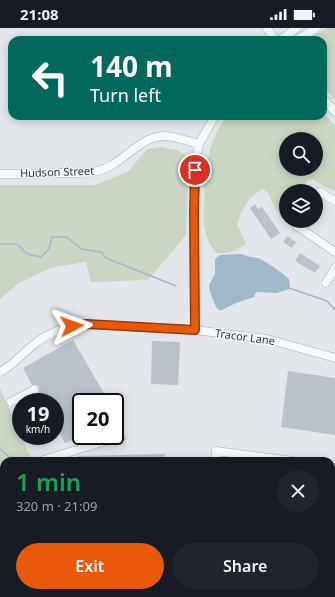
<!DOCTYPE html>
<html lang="en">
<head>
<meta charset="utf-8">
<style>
	body { margin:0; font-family:"Noto Sans",sans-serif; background:#20242c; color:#f1f3f6; height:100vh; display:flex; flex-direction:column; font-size:15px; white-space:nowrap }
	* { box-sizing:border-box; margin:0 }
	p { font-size:13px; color:#9ea1a6 }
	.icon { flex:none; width:22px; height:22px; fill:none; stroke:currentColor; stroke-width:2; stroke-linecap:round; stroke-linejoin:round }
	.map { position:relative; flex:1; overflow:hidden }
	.details { position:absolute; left:0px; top:429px; width:335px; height:140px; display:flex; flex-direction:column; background:#171b24; border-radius:12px 12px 0 0; box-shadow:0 2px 10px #0003 }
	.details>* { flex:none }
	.hud { position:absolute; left:8px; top:8px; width:319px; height:84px; border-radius:12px; box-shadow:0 2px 10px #0003; background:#00695c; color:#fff; overflow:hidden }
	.controls { position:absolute; left:279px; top:104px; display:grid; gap:8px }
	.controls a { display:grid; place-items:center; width:44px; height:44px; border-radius:50%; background:#171b24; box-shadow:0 2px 10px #0003; font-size:20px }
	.speed { position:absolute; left:12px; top:365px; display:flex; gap:8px; font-size:20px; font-weight:700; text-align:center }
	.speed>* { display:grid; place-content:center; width:52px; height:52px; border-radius:50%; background:#171b24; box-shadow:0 2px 10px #0003; line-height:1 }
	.speed small { font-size:10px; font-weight:400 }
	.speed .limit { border:2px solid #111; border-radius:6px; background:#fff; color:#111 }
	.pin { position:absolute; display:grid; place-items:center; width:34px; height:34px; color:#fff; margin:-17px; border:2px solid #fff; border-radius:50%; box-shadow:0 1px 4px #0007 }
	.me { position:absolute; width:44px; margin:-22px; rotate:86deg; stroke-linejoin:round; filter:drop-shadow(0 0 3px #0008) }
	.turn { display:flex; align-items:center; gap:14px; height:84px; padding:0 16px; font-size:18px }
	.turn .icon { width:52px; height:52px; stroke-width:2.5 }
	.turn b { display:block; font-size:28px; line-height:34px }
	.round { display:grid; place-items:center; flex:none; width:42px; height:42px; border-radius:21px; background:#20242c }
	.head { display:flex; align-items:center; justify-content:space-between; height:68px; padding:0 16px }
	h1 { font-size:24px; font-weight:600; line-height:30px; color:#1e9e55 }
	.button { display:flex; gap:8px; margin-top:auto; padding:8px 16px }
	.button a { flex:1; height:46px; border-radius:24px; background:#ea580c; color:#fff; font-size:16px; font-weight:600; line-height:46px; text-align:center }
	.button a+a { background:#20242c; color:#f1f3f6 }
	.status { display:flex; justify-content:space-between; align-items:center; height:28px; padding:0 20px; background:#171b24; direction:ltr }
	.status svg { height:11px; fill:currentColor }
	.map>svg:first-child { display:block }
	.green { fill:#cad5c4; fill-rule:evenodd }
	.water { fill:#9fb9ca }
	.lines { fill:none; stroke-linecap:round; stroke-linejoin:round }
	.stream { stroke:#9fb9ca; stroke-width:1.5 }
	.building { fill:#bac1c8 }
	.minor-casing { stroke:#a8afb5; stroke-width:9 }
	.minor { stroke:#f6f7f9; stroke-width:8 }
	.route-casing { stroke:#983908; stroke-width:10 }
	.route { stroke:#ea580c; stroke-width:7 }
	.labels { text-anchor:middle; stroke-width:3; stroke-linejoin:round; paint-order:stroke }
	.street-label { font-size:11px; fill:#2b3743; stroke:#f3f6f8 }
</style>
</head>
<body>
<div class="status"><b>21:08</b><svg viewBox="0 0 49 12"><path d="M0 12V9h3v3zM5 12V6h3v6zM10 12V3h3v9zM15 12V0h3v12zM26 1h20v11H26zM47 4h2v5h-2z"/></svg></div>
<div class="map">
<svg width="335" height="569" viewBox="0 0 335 569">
	<rect width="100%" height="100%" fill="#e3e7eb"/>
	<g class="green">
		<polygon points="327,0 335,0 335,72 323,58 323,12 306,12"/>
		<path d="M323 84 335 98V163L324 159 313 151 308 152 301 163H286V190L283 191 280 189 267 164 263 161C246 170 244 179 237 196L245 214V217C235 223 227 226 216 225 213 220 209 215 207 209 202 199 203 186 204 176 205 146 207 112 227 88H323ZM286 111H316V141H286Z"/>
		<polygon points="161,119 178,122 189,130 186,207 148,252 91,254 86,234 53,239 19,255 0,271 0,157 95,157 129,143 147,121"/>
		<polygon points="0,360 32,433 4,433 3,525 0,525"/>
		<polygon points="4,539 4,565 94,565 95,569 0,569 0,540"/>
	</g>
	<path class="water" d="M241 226C246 228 251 229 257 230 263 231 284 246 289 251L290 261 276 265 256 264 254 269 236 275 222 282H219L216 279 210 264 209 257 215 246V231L220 227Z"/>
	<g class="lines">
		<g class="stream">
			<polyline points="0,216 17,216 27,226 41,229 49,221 52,209 67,209 81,221 101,224 106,230 176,258"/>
			<polyline points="289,260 327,273 335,282"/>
			<polyline points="0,421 14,433"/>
			<polyline points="331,503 335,504"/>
			<polyline points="88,565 89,569"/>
		</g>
	</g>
	<g class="building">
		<polygon points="255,176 258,181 262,179 280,205 271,211 250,180"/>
		<polygon points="287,208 296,214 292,220 283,214"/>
		<polygon points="300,225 320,238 315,245 295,233"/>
		<polygon points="73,312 109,374 81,374 81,407 65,415 55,397 55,374 42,374 38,366 39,363 39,359 37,357 32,357 23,340"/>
		<polygon points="152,313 180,314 178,357 151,356"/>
		<polygon points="288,343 335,350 335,407 281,399"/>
		<polygon points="122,400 126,412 111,416 111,412 108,408 115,408 115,402"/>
		<polygon points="165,426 165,433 78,433 78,428"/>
	</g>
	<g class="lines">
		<defs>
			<g id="minor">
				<polyline points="267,0 275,12"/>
				<polyline points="280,12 297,0"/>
				<polyline points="297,12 316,0"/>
				<polyline points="323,70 335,84"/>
				<path d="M0 146C19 146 39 146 58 145 72 145 86 146 98 143 122 137 139 109 163 108 175 108 187 113 199 116"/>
				<polyline points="316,170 320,164 335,173"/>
				<polyline points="301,193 297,198 335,224"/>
				<polyline points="326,255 335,240"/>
				<polyline points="195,302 194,183 196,134 199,116 215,88"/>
				<path d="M0 344C12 338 21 327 32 318 46 306 62 300 81 296L195 302 267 311 335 330"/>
				<polyline points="11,374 34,362"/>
				<polyline points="40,433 106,413"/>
				<polyline points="216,433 216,423 293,433"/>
				<polyline points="331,438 335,439"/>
				<polyline points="331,481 335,481"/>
				<polyline points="331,497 335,498"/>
				<polyline points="0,532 4,531"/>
				<polyline points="331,553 335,553"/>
				<polyline points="131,565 135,569"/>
				<polyline points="282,565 282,569"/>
				<polyline points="210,569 210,565"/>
			</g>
		</defs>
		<use href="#minor" class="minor-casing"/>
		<use href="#minor" class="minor"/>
	</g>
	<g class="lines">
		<defs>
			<polyline id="route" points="72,298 87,296 195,302 194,183 195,142"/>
		</defs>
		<use href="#route" class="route-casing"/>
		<use href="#route" class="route"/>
	</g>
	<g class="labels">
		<g class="street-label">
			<text transform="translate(57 144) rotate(-2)" y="4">Hudson Street</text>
			<text transform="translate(245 309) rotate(8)" y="4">Tracor Lane</text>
		</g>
	</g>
</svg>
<div class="controls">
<a><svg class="icon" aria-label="search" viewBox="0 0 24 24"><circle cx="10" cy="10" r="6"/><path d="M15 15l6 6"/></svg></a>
<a><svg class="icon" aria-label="layers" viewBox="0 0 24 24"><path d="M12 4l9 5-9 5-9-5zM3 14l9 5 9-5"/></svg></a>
</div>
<div class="speed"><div>19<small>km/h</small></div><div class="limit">20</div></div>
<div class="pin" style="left:195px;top:142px;background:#d93025"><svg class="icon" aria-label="arrive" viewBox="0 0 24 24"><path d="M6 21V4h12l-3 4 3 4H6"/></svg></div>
<svg class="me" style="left:72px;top:298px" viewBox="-20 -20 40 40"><path d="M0-17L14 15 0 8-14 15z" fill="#ea580c" stroke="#fff" stroke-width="4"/></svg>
<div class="hud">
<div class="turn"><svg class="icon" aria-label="left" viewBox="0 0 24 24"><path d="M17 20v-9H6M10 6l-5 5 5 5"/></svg><div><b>140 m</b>Turn left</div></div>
</div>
<section class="details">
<div class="head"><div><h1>1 min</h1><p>320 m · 21:09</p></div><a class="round"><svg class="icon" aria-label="close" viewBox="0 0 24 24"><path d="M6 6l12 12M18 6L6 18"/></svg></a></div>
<div class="button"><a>Exit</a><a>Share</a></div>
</section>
</div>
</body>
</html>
